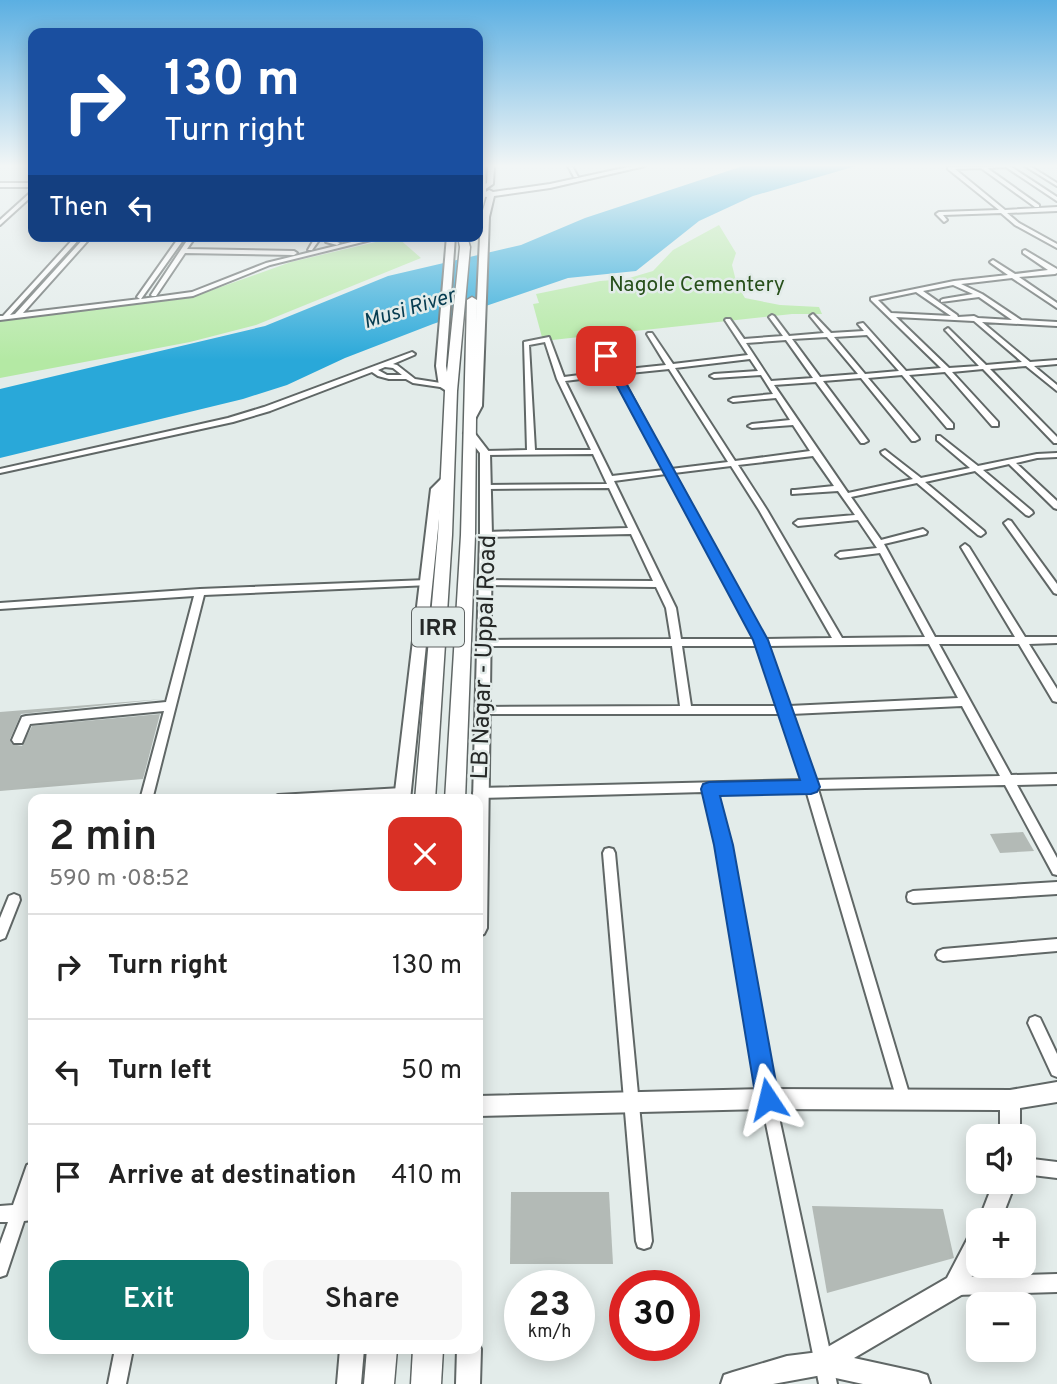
<!DOCTYPE html>
<html lang="en">
<head>
<meta charset="utf-8">
<style>
	body { margin:0; font-family:Overpass,sans-serif; background:#f6f6f6; color:#222; height:100vh; display:flex; flex-direction:column; font-size:26px; white-space:nowrap }
	* { box-sizing:border-box; margin:0 }
	p { font-size:23px; color:#767676 }
	.icon { flex:none; width:38px; height:38px; fill:none; stroke:currentColor; stroke-width:2; stroke-linecap:round; stroke-linejoin:round }
	.map { position:relative; flex:1; overflow:hidden }
	.sheet { position:absolute; left:28px; top:794px; width:455px; height:560px; display:flex; flex-direction:column; background:#fff; border-radius:14px; box-shadow:0 4px 18px #0003 }
	.sheet>* { flex:none }
	.hud { position:absolute; left:28px; top:28px; width:455px; height:214px; border-radius:14px; box-shadow:0 4px 18px #0003; background:#1a4fa0; color:#fff; overflow:hidden }
	.buttons { position:absolute; left:966px; top:1124px; display:grid; gap:14px }
	.buttons a { display:grid; place-items:center; width:70px; height:70px; border-radius:14px; background:#fff; box-shadow:0 4px 18px #0003; font-size:35px }
	.speed { position:absolute; left:504px; top:1270px; display:flex; gap:14px; font-size:35px; font-weight:700; text-align:center }
	.speed>* { display:grid; place-content:center; width:91px; height:91px; border-radius:50%; background:#fff; box-shadow:0 4px 18px #0003; line-height:1 }
	.speed small { font-size:18px; font-weight:400 }
	.speed .limit { border:10px solid #d22; background:#fff; color:#111 }
	.pin { position:absolute; display:grid; place-items:center; width:60px; height:60px; color:#fff; margin:-30px; border-radius:14px; box-shadow:0 4px 10px #0006 }
	.me { position:absolute; width:77px; margin:-38px; rotate:350deg; stroke-linejoin:round; filter:drop-shadow(0 0 5px #0008) }
	.turn { display:flex; align-items:center; gap:24px; height:147px; padding:0 21px; font-size:32px }
	.turn .icon { width:91px; height:91px; stroke-width:2.5 }
	.turn b { display:block; font-size:49px; line-height:60px }
	.then { display:flex; align-items:center; height:66px; padding:0 21px; background:#0003; gap:14px; font-size:26px }
	.round { display:grid; place-items:center; flex:none; width:74px; height:74px; border-radius:14px; background:#f6f6f6 }
	.headline { display:flex; align-items:center; justify-content:space-between; height:119px; padding:0 21px }
	h1 { font-size:42px; font-weight:600; line-height:52px }
	.button { display:flex; gap:14px; margin-top:auto; padding:14px 21px }
	.button a { flex:1; height:80px; border-radius:14px; background:#0f766e; color:#fff; font-size:28px; font-weight:600; line-height:80px; text-align:center }
	.button a+a { background:#f6f6f6; color:#222 }
	ul { padding:0; list-style:none }
	li { display:flex; align-items:center; gap:21px; height:105px; padding:0 21px; border-top:2px solid #e0e0e0 }
	li div { flex:1 }
	li b { display:block; font-size:26px }
	li em { font-style:normal }
	.map>svg:first-child { display:block }
	.green { fill:#b4e9a4 }
	.water { fill:#29a8d9 }
	.building { fill:#b3bab6 }
	.lines { fill:none; stroke-linecap:round; stroke-linejoin:round }
	.minor-casing { stroke:#606766; stroke-width:4 }
	.tertiary-casing { stroke:#606766; stroke-width:4 }
	.trunk-casing { stroke:#606766; stroke-width:3 }
	.minor { fill:#fff; fill-rule:evenodd }
	.tertiary { fill:#fff; fill-rule:evenodd }
	.trunk { fill:#fff; fill-rule:evenodd }
	.route { fill:#1a73e8; stroke:#114b97; stroke-width:2 }
	.labels { text-anchor:middle; stroke-width:5; stroke-linejoin:round; paint-order:stroke }
	.far-park-label { font-size:21px; fill:#274f1a; stroke:#e3ecea }
	.far-water-label { font-size:21px; font-style:italic; fill:#063c50; stroke:#e3ecea }
	.shield { fill:#e3ecea; stroke:#5e6362; stroke-width:2 }
	.shield-label { font-size:23px; font-weight:bold; fill:#252827 }
	.street-label { font-size:24px; fill:#252827; stroke:#e3ecea }
</style>
</head>
<body>
<div class="map">
<svg width="1057" height="1384" viewBox="0 0 1057 1384">
	<rect width="100%" height="100%" fill="#e3ecea"/>
	<g class="green">
		<polygon points="719,225 736,253 732,265 737,285 745,298 780,305 819,307 822,314 792,314 543,341 533,304 539,303 536,294 600,281 626,279 653,271 673,250"/>
		<polygon points="397,237 421,258 256,325 190,342 0,378 0,320 198,295 291,262"/>
	</g>
	<polygon class="water" points="743,166 856,166 753,196 699,221 636,271 568,278 433,324 345,358 287,385 243,399 0,458 0,389 265,326 388,276 521,245 585,218"/>
	<g class="building">
		<polygon points="163,699 21,714 10,739 12,744 22,746 32,726 160,714 143,779 0,791 0,712"/>
		<polygon points="1023,832 1034,851 1000,853 990,834"/>
		<polygon points="511,1192 609,1192 613,1264 510,1264"/>
		<polygon points="812,1206 943,1209 954,1258 827,1293"/>
	</g>
	<g class="lines">
		<defs>
			<g id="minor">
				<polygon points="568,166 572,166 578,177 574,177"/>
				<polygon points="1010,166 1057,197 1057,201 1006,167 987,168 1039,205 1039,207 1035,207 981,168 955,169 1005,210 1057,207 1057,211 1007,213 1019,223 1057,244 1057,248 1015,225 1001,213 943,215 947,220 944,222 936,214 939,212 999,210 948,169 948,167"/>
				<polygon points="1025,166 1030,166 1057,183 1057,186"/>
				<polygon points="31,192 33,192 33,195 0,225 0,220"/>
				<polygon points="76,236 82,236 10,315 15,314 86,236 92,236 23,313 140,299 137,297 180,236 186,236 141,299 192,292 266,263 376,236 387,236 270,265 193,296 0,320 0,316 3,316"/>
				<polygon points="190,236 196,236 187,249 294,251 297,253 294,255 185,253 156,296 152,296 151,295"/>
				<polygon points="316,236 322,236 312,250 308,250"/>
				<polygon points="327,236 333,236 331,240 340,243 337,245 326,242"/>
				<path d="M1025 250 1057 269V273L1055 274 1019 277 1057 303V308L1012 278 961 284 982 294 1021 320 1057 322V326L982 322 1030 362 1057 360V364L1034 366 1057 385V391L1026 366 990 369 1057 437V443H1054L983 369 952 372 998 422V426H992L945 372 909 375 953 424V428H947L902 375 868 378 918 437 919 439 915 441H912L861 378 823 381 868 441 864 443H861L816 382 774 385 848 493 913 479 882 454 881 452 885 450 921 478 970 468 937 440V436H940L978 466 1037 454 1057 453V457L1037 458 1016 463 1057 501V509L1054 508 1009 464 983 470 1032 511 1033 513 1029 516 1026 515 975 471 925 482 984 531 985 533 981 536 978 535 917 483 851 497 881 540 923 529 927 532 926 534 884 544 935 637H1015L961 547 965 544 969 547 1025 637H1057V643L1029 644 1057 689V702L1053 701 1019 644H939L1011 775 1057 774V784L1017 785 1057 858V875L1053 874 1005 785 818 789 911 1100 909 1105 904 1107 899 1105 897 1100 806 790 716 792 730 845 775 1099 837 1384H819L761 1099 718 845 704 792 479 798 475 796 473 793 475 790 479 788 803 780 781 714H478L477 711 478 708 482 707 680 706 672 646H480L479 644 480 642 484 640 671 639 666 608 656 587 482 585 480 583 482 581 485 580 653 581 631 534 483 537 482 535 486 532 628 528 609 488 486 489 482 487 486 485 607 484 593 454 485 455 481 453 485 451 527 450 524 342 549 337 564 377 611 371 594 339 595 338H599L618 370 666 365 647 334 648 333H652L673 364 748 355 725 320 726 319H730L744 339 783 336 769 317 772 315 774 316 789 336 824 333 810 316 813 314 831 333 864 331 858 324 863 323 906 371 941 368 871 300V298L954 281 1008 275 991 263 990 262 993 260 1015 274 1048 270 1023 253V251ZM953 285 973 294 943 299 941 300V302L979 297 1012 320 978 318 974 316 958 317 957 315 923 291ZM916 292 951 316 891 313 878 300ZM896 317 974 321 1022 362 986 365 948 328 945 330 946 331 979 366 949 368ZM867 335 899 371 865 374 834 337ZM827 337 858 374 820 377 792 339ZM786 340 813 378 771 381 746 343ZM545 342 557 379 591 450H535L529 345ZM750 359 758 371 714 374 710 376 714 378 761 375 773 394 733 398 729 400 733 402 776 398 790 420 752 424 748 426 752 428 793 425 810 451 735 461 675 368ZM669 369 728 462 671 469 620 374ZM613 375 664 470 612 476 565 381ZM813 456 834 486 795 490H792V494L838 491 855 515 798 520 794 523 798 526 858 520 877 548 840 552 836 555 840 558 880 553 925 637 842 638 767 510 738 465ZM731 466 759 510 832 638 765 639 674 473ZM666 474 755 639H681L676 608 614 481ZM929 644 958 698 789 706 768 646ZM682 646H758L778 706H691ZM962 706 1000 776 814 780 791 714Z"/>
				<path d="M412 352 415 354 414 355 393 364 397 365 415 379 447 384V388L413 383 406 379H389L378 376 372 372 270 411 233 422 0 473V469L228 418 264 407ZM385 367 393 368 402 375H387L378 370Z"/>
				<polygon points="1008,520 1011,521 1057,584 1057,594 1054,593 1004,523"/>
				<polygon points="427,580 430,581 432,583 430,585 204,595 152,800 140,800 164,711 30,724 22,743 14,743 12,740 22,717 26,716 166,702 194,596 0,609 0,603 200,589"/>
				<polygon points="402,788 406,790 408,793 406,796 402,798 367,800 272,800 274,797 278,795"/>
				<polygon points="609,848 613,849 615,853 652,1241 650,1247 644,1249 638,1247 636,1241 603,853 605,849"/>
				<polygon points="1057,882 1057,894 913,903 908,901 907,897 908,893 913,891"/>
				<polygon points="14,894 19,896 20,900 5,938 0,940 0,918 9,896"/>
				<polygon points="1057,939 1057,951 943,961 938,959 936,955 938,951 943,949"/>
				<polygon points="1035,1016 1040,1018 1057,1054 1057,1077 1052,1075 1028,1023 1030,1018"/>
				<polygon points="1024,1158 1057,1162 1057,1178 1024,1174"/>
				<polygon points="33,1163 33,1194 30,1204 33,1204 33,1220 24,1221 6,1275 0,1277 0,1244 8,1222 0,1222 0,1206 13,1205 27,1165"/>
				<polygon points="1057,1274 1057,1292 955,1295 949,1292 946,1286 949,1280 955,1277"/>
				<polygon points="115,1349 133,1349 126,1384 108,1384"/>
			</g>
			<g id="tertiary">
				<polygon points="488,166 494,166 493,184 484,190 480,190 480,188 487,183"/>
				<polygon points="633,166 645,166 550,188 494,196 489,217 482,406 474,421 466,421 465,419 472,406 481,217 487,197 479,196 489,190 493,192 550,184"/>
				<rect x="0" y="183" width="33" height="4"/>
				<polygon points="447,236 455,236 446,366 449,385 456,391 451,394 439,386 436,366"/>
				<polygon points="469,430 473,431 490,453 492,535 487,928 484,934 478,936 478,800 473,800 480,535 480,453 464,433"/>
				<polygon points="448,475 453,478 442,490 410,800 394,800 431,489 444,476"/>
				<polygon points="1057,1082 1057,1102 1020,1108 1020,1136 1000,1136 1000,1110 768,1109 478,1116 478,1096 768,1089 1010,1090"/>
				<polygon points="994,1181 1016,1181 1001,1220 979,1220"/>
				<polygon points="978,1231 978,1264 963,1294 854,1358 918,1372 927,1375 930,1384 863,1384 822,1375 773,1384 721,1384 724,1375 733,1372 787,1356 819,1352 947,1278 970,1234"/>
				<polygon points="478,1342 481,1349 480,1384 456,1384 457,1349 478,1349"/>
				<polygon points="340,1349 364,1349 361,1384 337,1384"/>
			</g>
			<g id="trunk">
				<polygon points="478,166 485,166 486,193 482,210 478,213"/>
				<polygon points="458,236 467,236 470,247 457,391 452,535 435,800 415,800 438,535 445,391 460,247"/>
				<polygon points="472,297 477,300 475,535 465,800 445,800 461,535 467,300"/>
				<polygon points="367,1349 397,1349 394,1384 364,1384"/>
				<polygon points="413,1349 443,1349 441,1384 411,1384"/>
			</g>
		</defs>
		<use href="#minor" class="minor-casing"/>
		<use href="#tertiary" class="tertiary-casing"/>
		<use href="#trunk" class="trunk-casing"/>
		<use href="#minor" class="minor"/>
		<use href="#tertiary" class="tertiary"/>
		<use href="#trunk" class="trunk"/>
	</g>
	<linearGradient id="sky" x2="0" y2="1"><stop stop-color="#5bafe2"/><stop offset="0.46" stop-color="#f2f6f6"/><stop offset="1" stop-color="#f2f6f6" stop-opacity="0"/></linearGradient>
	<rect width="1057" height="360" fill="url(#sky)"/>
	<polygon class="route" points="606,353 611,356 768,640 820,787 817,792 811,794 720,796 733,845 779,1099 776,1107 768,1110 760,1107 756,1099 714,845 701,789 703,784 709,782 800,780 753,640 601,356"/>
	<g class="labels">
		<g class="far-park-label">
			<text x="697" y="291">Nagole Cementery</text>
		</g>
		<g class="far-water-label">
			<text transform="translate(409 308) rotate(-17)" y="7">Musi River</text>
		</g>
		<rect class="shield" x="412" y="607.5" width="52" height="39" rx="5"/>
		<g class="shield-label">
			<text x="438" y="635">IRR</text>
		</g>
		<g class="street-label">
			<text transform="translate(483 657) rotate(-88)" y="8">LB Nagar - Uppal Road</text>
		</g>
	</g>
</svg>
<div class="buttons">
<a><svg class="icon" aria-label="sound" viewBox="0 0 24 24"><path d="M4 9h4l5-4v14l-5-4H4zM17 9q2 3 0 6"/></svg></a>
<a>+</a>
<a>−</a>
</div>
<div class="speed"><div>23<small>km/h</small></div><div class="limit">30</div></div>
<div class="pin" style="left:606px;top:356px;background:#d93025"><svg class="icon" aria-label="arrive" viewBox="0 0 24 24"><path d="M6 21V4h12l-3 4 3 4H6"/></svg></div>
<svg class="me" style="left:768px;top:1099px" viewBox="-20 -20 40 40"><path d="M0-17L14 15 0 8-14 15z" fill="#1a73e8" stroke="#fff" stroke-width="4"/></svg>
<div class="hud">
<div class="turn"><svg class="icon" aria-label="right" viewBox="0 0 24 24"><path d="M7 20v-9h11M14 6l5 5-5 5"/></svg><div><b>130 m</b>Turn right</div></div>
<div class="then">Then<svg class="icon" aria-label="left" viewBox="0 0 24 24"><path d="M17 20v-9H6M10 6l-5 5 5 5"/></svg></div>
</div>
<section class="sheet">
<div class="headline"><div><h1>2 min</h1><p>590 m · 08:52</p></div><a class="round" style="background:#d93025;color:#fff"><svg class="icon" aria-label="close" viewBox="0 0 24 24"><path d="M6 6l12 12M18 6L6 18"/></svg></a></div>
<ul>
<li><svg class="icon" aria-label="right" viewBox="0 0 24 24"><path d="M7 20v-9h11M14 6l5 5-5 5"/></svg><div><b>Turn right</b></div><em>130 m</em></li>
<li><svg class="icon" aria-label="left" viewBox="0 0 24 24"><path d="M17 20v-9H6M10 6l-5 5 5 5"/></svg><div><b>Turn left</b></div><em>50 m</em></li>
<li><svg class="icon" aria-label="arrive" viewBox="0 0 24 24"><path d="M6 21V4h12l-3 4 3 4H6"/></svg><div><b>Arrive at destination</b></div><em>410 m</em></li>
</ul>
<div class="button"><a>Exit</a><a>Share</a></div>
</section>
</div>
</body>
</html>
